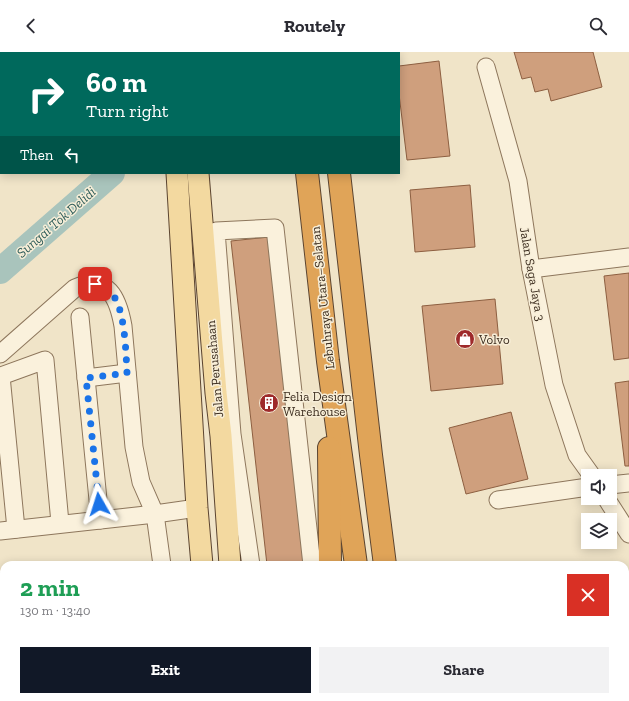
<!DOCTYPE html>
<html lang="en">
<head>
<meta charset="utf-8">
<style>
	body { margin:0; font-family:"Zilla Slab",serif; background:#f2f2f3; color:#2b2b33; height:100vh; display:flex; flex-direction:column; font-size:15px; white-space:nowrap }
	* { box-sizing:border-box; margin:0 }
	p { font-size:13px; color:#7c7c81 }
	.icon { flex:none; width:22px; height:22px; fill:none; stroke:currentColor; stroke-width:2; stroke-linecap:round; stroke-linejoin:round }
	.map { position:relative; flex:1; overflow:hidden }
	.sheet { position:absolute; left:0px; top:509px; width:629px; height:140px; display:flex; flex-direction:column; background:#fff; border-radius:12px 12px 0 0; box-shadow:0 2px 10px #0003 }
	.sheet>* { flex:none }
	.guide { position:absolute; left:0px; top:0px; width:400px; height:122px; box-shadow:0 2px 10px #0003; background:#00695c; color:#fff; overflow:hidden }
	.fabs { position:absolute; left:581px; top:417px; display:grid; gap:8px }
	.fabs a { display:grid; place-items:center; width:36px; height:36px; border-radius:0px; background:#fff; box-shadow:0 2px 10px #0003; font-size:20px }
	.pin { position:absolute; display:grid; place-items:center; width:34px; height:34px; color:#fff; margin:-17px; border-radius:8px; box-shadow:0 2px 6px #0006 }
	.me { position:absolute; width:44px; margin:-22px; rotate:354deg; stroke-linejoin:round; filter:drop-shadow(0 0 3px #0008) }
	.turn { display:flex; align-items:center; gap:14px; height:84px; padding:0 20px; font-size:18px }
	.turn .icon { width:52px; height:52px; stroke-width:2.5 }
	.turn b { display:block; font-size:28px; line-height:34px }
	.then { display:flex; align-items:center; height:38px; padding:0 20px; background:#0003; gap:8px; font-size:15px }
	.round { display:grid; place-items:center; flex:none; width:42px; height:42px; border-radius:0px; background:#f2f2f3 }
	.summary { display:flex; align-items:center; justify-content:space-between; height:68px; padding:0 20px }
	h1 { font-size:24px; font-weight:800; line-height:30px; color:#1e9e55 }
	.cta { display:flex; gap:8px; margin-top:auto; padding:8px 20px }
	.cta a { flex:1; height:46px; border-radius:0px; background:#111827; color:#fff; font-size:16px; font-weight:800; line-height:46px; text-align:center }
	.cta a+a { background:#f2f2f3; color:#2b2b33 }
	header { display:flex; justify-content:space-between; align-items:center; height:52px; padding:0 20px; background:#fff; font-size:18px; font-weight:800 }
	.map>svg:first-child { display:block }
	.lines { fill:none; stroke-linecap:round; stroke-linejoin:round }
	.stream { stroke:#6f938a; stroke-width:4.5 }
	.river { stroke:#a9c4bc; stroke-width:26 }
	.building { fill:#cf9f7d; stroke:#8d5f41 }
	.minor-casing { stroke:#8d765c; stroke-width:19 }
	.major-casing { stroke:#5b4430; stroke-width:23 }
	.highway-casing { stroke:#5b4430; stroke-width:24 }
	.minor { stroke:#faf1dc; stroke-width:17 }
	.major { stroke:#f3d9a0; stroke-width:21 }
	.highway { stroke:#e0a458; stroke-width:22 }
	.route { stroke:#1a73e8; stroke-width:7; stroke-dasharray:0 12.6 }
	.labels { text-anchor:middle; stroke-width:3; stroke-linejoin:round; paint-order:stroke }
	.street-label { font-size:13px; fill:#3d2e20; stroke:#f7eed8 }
	.poi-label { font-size:13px; fill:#3d2e20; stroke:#f7eed8; text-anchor:start }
	.water-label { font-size:14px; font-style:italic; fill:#2f5d5a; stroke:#f7eed8 }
</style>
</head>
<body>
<header><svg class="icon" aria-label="back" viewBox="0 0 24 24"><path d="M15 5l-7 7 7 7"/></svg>Routely<svg class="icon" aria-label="search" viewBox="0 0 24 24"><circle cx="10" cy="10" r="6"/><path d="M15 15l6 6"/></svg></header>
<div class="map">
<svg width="629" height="649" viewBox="0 0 629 649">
	<rect width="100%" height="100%" fill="#f0e4c8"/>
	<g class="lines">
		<polyline class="stream" points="121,0 121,1"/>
		<g class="river">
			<polyline points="239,1 240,0"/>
			<polyline points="0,219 112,121"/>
		</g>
	</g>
	<g class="building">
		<polygon points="514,0 593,0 602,35 551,49 548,37 535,40 531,25 522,27"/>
		<polygon points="439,9 450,104 407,108 399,42 399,14"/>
		<polygon points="470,133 475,195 415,200 410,138"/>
		<polygon points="269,185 307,513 267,513 231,189"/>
		<polygon points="629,221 629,306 614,308 604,224"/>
		<polygon points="495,247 503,332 431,339 422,254"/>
		<polygon points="629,329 629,414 625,414 615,331"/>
		<polygon points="511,360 528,427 466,442 449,376"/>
		<polygon points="4,550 4,645 84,645 84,649 0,649 0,551"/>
	</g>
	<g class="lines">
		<defs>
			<g id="minor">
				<polyline points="14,0 14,1"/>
				<polyline points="96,0 97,1"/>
				<polyline points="486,15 518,129 531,217 554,333 577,403 592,424"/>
				<polyline points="531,217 629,205"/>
				<polyline points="80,265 100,468"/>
				<path d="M0 302 75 236C108 222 118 246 123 274L134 395 141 430 155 462 162 513"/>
				<polyline points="86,326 127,321"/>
				<polyline points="610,433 629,431"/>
				<polyline points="606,446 629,482"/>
				<polyline points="498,448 588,435"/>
				<polyline points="16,477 1,324 45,308 60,471"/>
				<polyline points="0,479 155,462 197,456"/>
				<polyline points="251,513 232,382 216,179 275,176 312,513"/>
				<polyline points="0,530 4,530"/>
				<polyline points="128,645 128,649"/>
				<polyline points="278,649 323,645"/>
			</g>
			<g id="major">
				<polyline points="167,0 167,1"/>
				<polyline points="188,0 188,1"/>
				<polyline points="177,121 197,456 202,513"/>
				<polyline points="198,121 216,341 221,384 230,513"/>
				<polyline points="213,645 213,649"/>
				<polyline points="241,645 241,649"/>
			</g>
			<g id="highway">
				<polyline points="292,0 293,1"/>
				<polyline points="325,0 325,1"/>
				<polyline points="307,121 328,309 356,513"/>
				<polyline points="339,121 371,403 385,513"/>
				<polyline points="329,396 330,513"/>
				<polyline points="345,645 345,649"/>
				<polyline points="375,645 375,649"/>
				<polyline points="403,645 404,649"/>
			</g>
		</defs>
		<use href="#minor" class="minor-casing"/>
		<use href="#major" class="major-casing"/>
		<use href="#highway" class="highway-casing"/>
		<use href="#minor" class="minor"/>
		<use href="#major" class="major"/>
		<use href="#highway" class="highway"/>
	</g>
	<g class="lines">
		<path class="route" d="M95 232C102 234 109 237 113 243 125 258 126 302 127 321L86 326 99 452"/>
	</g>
	<defs>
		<symbol id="shop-disc" viewBox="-11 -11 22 22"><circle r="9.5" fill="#9e2a2b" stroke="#f7eed8"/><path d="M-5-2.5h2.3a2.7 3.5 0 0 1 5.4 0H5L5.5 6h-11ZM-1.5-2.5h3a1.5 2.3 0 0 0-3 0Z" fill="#fff"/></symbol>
		<symbol id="building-disc" viewBox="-11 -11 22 22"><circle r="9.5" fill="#9e2a2b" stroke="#f7eed8"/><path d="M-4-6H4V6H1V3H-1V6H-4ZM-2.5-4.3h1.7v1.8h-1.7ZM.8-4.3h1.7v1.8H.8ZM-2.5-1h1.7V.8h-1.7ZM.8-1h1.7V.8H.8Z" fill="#fff"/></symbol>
	</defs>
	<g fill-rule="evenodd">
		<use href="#shop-disc" x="454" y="276" width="22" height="22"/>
		<use href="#building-disc" x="258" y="340" width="22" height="22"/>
	</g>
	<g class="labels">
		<g class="street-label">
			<text transform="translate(533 222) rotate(80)" y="5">Jalan Saga Jaya 3</text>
			<text transform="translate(322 246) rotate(-96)" y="5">Lebuhraya Utara–Selatan</text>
			<text transform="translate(214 317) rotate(-95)" y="5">Jalan Perusahaan</text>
		</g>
		<g class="poi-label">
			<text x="479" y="292">Volvo</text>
			<text x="283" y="349">Felia Design<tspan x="283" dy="15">Warehouse</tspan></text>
		</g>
		<g class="water-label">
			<text transform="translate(56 170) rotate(-41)" y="5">Sungai Tok Delidi</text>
		</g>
	</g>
</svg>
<div class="fabs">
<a><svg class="icon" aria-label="sound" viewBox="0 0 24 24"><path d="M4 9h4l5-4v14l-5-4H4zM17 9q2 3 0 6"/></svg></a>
<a><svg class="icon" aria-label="layers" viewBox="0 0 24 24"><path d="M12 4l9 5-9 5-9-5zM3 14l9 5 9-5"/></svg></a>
</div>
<div class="pin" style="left:95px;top:232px;background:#d93025"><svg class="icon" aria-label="arrive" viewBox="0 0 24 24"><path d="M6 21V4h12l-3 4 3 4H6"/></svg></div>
<svg class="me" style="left:99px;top:452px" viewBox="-20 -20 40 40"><path d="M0-17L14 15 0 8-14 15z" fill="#1a73e8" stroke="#fff" stroke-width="4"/></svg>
<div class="guide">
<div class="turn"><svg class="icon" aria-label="right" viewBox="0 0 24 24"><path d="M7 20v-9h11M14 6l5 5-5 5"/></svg><div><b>60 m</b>Turn right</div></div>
<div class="then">Then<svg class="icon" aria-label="left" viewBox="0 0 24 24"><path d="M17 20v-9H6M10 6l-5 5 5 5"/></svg></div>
</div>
<section class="sheet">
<div class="summary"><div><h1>2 min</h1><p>130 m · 13:40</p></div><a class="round" style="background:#d93025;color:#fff"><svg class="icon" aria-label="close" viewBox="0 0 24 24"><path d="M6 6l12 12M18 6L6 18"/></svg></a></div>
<div class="cta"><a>Exit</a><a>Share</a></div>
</section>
</div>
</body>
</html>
